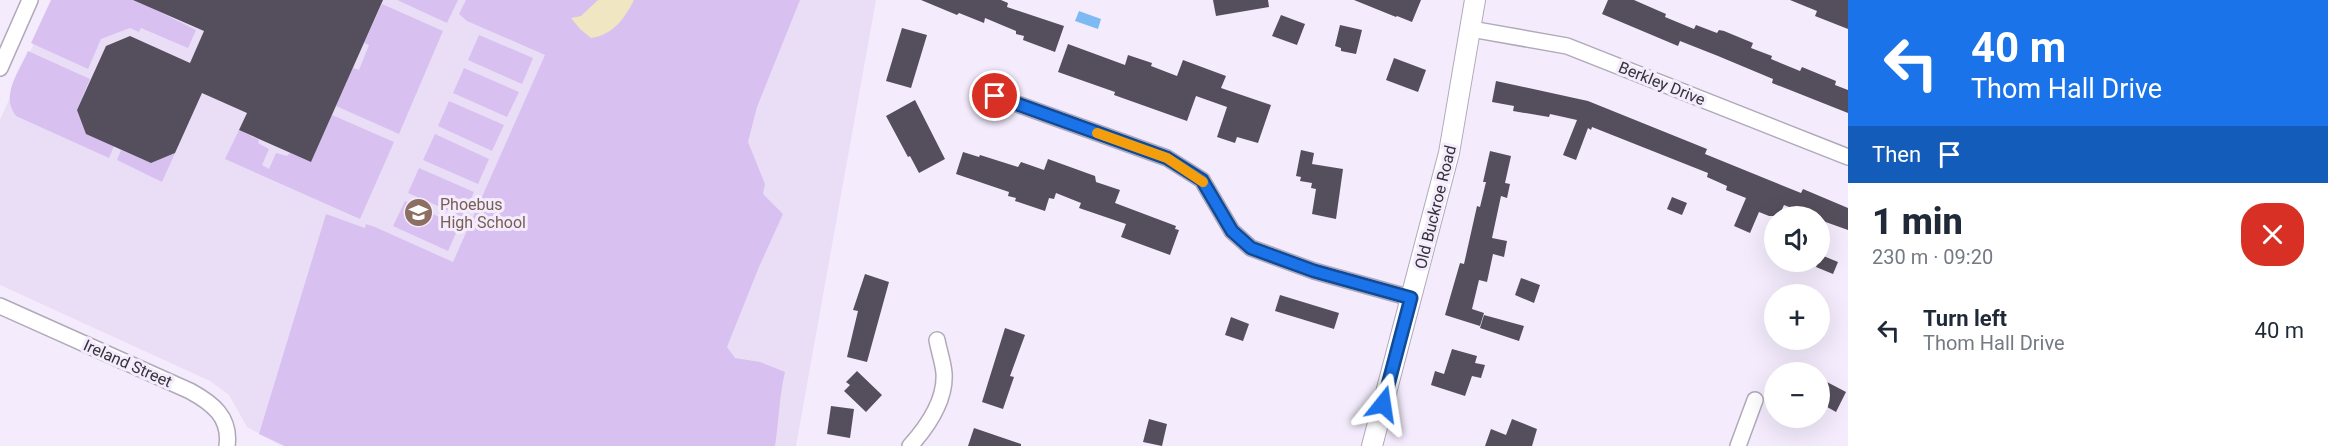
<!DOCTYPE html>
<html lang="en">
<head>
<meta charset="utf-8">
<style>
	body { margin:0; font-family:Roboto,sans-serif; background:#f2f2f3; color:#1f2937; height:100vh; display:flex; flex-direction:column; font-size:22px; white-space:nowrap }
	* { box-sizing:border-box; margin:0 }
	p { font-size:20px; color:#747a83 }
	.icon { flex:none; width:33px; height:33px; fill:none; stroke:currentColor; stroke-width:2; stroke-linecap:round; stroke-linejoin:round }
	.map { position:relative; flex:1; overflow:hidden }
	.side { display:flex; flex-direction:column; background:#fff; width:480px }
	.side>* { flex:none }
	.hud { background:#1a73e8; color:#fff; overflow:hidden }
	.buttons { position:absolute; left:1764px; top:206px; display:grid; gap:12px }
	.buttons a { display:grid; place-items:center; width:66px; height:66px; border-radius:50%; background:#fff; box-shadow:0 6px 24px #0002; font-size:30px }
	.pin { position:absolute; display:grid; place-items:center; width:51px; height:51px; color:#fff; margin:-26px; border:3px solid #fff; border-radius:50%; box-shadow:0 2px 6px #0007 }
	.me { position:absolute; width:66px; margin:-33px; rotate:15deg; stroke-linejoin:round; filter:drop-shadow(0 0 4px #0008) }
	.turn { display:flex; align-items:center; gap:21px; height:126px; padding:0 24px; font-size:27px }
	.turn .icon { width:78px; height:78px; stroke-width:2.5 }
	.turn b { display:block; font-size:42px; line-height:51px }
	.then { display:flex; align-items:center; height:57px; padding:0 24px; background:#0003; gap:12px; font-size:22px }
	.round { display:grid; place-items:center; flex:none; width:63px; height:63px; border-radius:24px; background:#f2f2f3 }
	.summary { display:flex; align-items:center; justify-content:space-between; height:102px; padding:0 24px }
	h1 { font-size:36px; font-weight:800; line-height:45px }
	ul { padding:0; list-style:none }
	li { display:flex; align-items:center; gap:18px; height:90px; padding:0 24px }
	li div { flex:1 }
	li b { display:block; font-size:22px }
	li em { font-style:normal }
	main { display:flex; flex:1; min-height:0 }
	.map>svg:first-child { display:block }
	.built { fill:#eadef6 }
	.green { fill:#d8c1f1 }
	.sand { fill:#f0e6c1 }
	.water { fill:#7dbaf3 }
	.building { fill:#554e5c }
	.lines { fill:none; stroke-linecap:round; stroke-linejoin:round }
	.minor-casing { stroke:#b1a9ba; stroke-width:18 }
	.tertiary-casing { stroke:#b1a9ba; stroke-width:22 }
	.minor { stroke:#fff; stroke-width:15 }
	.tertiary { stroke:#fff; stroke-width:20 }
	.route-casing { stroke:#114b97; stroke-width:15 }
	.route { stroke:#1a73e8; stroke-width:10 }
	.slow { stroke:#f59e0b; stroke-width:10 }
	.labels { text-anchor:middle; stroke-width:6; stroke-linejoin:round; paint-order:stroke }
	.street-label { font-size:16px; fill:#353239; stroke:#f4ecfd }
	.education-label { font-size:16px; fill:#785e54; stroke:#f4ecfd; text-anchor:start }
</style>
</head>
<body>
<main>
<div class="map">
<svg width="1848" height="446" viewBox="0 0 1848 446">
	<rect width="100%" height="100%" fill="#f4ecfd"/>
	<polygon class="built" points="53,0 876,0 796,446 282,446 247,427 229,395 210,381 0,285 0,120"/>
	<g class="green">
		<polygon points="51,0 157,0 154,9 196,30 188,48 141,28 139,32 130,28 101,39 88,69 31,43"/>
		<polygon points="397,0 458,0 447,23"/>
		<path d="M466 0H800L757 107 748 142 765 184 763 194 783 214 759 267 727 347 735 358 760 362 785 372C779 397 779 421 775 446H285L259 434 326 214 365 228 366 224 375 227 453 262 545 55 467 21 459 14Z"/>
		<polygon points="382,4 443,31 399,134 336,106 353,68 359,70 369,45 364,43"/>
		<polygon points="479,35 533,58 522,84 468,60"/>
		<path d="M28 51 90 79 77 110 114 146 109 158 16 116C0 95 19 72 28 51Z"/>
		<polygon points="464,68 519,92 507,117 453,93"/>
		<polygon points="449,101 504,125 492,151 438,126"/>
		<polygon points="332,115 394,142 360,219 225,159 239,130 259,140 258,143 269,149 262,165 269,169 276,153 287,156 290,153 311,162"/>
		<polygon points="435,134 489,159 478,184 423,160"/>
		<polygon points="121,150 151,163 175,153 162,182 117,160"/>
		<polygon points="419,168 474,192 463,217 408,193"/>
		<polygon points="405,201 459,226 448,251 393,226"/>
	</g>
	<path class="sand" d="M598 0H634C625 18 613 35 591 38L580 29 571 18 581 16Z"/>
	<polygon class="water" points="1079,11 1101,19 1098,29 1075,21"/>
	<g class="building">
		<polygon points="133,0 383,0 311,162 239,130 247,113 202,93 175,153 151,163 86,134 77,110 106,46 130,36 190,63 204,31"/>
		<polygon points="921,0 1001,0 1008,3 1007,7 1064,26 1055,52 1023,40 1024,36 1016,34 1016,31 985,18 984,23 959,13 957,15"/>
		<polygon points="1213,0 1268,0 1269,7 1216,16"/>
		<polygon points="1354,0 1421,0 1412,22 1397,16 1396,17"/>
		<polygon points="1608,0 1634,0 1666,14 1665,17 1694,29 1696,25 1717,33 1719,30 1724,31 1753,43 1751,48 1772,56 1771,59 1800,71 1802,67 1836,81 1835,85 1848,90 1848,113 1772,83 1773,79 1718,56 1680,41 1678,46 1602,14"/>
		<polygon points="1790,0 1848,0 1848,29 1815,16 1817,11"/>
		<polygon points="1281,15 1305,24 1297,45 1272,36"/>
		<polygon points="1340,25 1362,30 1356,54 1341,51 1341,48 1335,46"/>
		<polygon points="902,28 927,35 911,88 886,81"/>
		<polygon points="1068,44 1125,65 1128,55 1152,63 1151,66 1177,76 1183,60 1226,76 1221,88 1271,105 1258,143 1237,137 1235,143 1217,137 1227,107 1196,96 1187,121 1114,95 1115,92 1058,72"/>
		<polygon points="1394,58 1426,70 1418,92 1386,80"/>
		<polygon points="1496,81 1588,101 1707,149 1705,154 1801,193 1803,189 1848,208 1848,230 1820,220 1820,216 1811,216 1784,205 1779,216 1769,216 1759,212 1750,233 1734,226 1746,198 1726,190 1727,186 1707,177 1708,173 1592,127 1591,130 1588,128 1576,160 1563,155 1577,120 1550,114 1549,117 1513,111 1514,106 1492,102"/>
		<polygon points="915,100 945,159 919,173 910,156 908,157 886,116"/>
		<polygon points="1301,150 1314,153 1312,164 1343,169 1336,219 1312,214 1316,189 1311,188 1312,183 1300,181 1301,177 1296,176"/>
		<polygon points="1490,151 1511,156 1505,183 1510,184 1507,198 1501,196 1492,238 1507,241 1504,257 1493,254 1487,282 1479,280 1472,309 1484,313 1480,326 1445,315 1460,263 1464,264 1477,206 1480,207 1486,182 1483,182"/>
		<polygon points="963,152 979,157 980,155 1018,167 1021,162 1044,170 1048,159 1095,176 1096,182 1120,190 1115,203 1176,226 1175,229 1179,230 1170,255 1121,237 1126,224 1079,208 1081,203 1056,193 1054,199 1049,198 1045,211 1015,201 1016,198 1008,196 1009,192 956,174"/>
		<polygon points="1672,197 1687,203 1682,215 1667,209"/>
		<polygon points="1821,255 1838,262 1833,274 1816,267"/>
		<polygon points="865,274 889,282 867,362 847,357 858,311 853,310"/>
		<polygon points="1521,278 1540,285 1534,303 1515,295"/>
		<polygon points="1280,295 1339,313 1334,329 1275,311"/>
		<polygon points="1484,315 1524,326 1519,341 1480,328"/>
		<polygon points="1231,317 1249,324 1243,341 1225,335"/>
		<polygon points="1005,328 1025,335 1010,376 1014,377 1003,409 982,402"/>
		<polygon points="1452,349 1477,356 1475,363 1485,365 1481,378 1472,376 1465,396 1431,385 1435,371 1444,374"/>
		<polygon points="857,371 882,395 866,412 844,391 850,385 846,382"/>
		<polygon points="1827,382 1846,392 1836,412 1820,403 1820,396"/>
		<polygon points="831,406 854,409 850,438 827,434"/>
		<polygon points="1149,419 1167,424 1162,446 1143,442"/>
		<polygon points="1512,419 1537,429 1532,446 1485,446 1491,429 1506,435"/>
		<polygon points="974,428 1021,444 1021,446 968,446"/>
	</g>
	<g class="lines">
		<defs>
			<g id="minor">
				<polyline points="1471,29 1567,46 1848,157"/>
				<polyline points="0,68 30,0"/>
				<polyline points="995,96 1167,158 1202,180 1232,231 1251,248 1314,271 1411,298"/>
				<path d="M0 306 190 391C212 403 231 417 227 446"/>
				<path d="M910 446C927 427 946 401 944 373 943 362 939 351 937 340"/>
				<polyline points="1738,446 1755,400"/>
			</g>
			<polyline id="tertiary" points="1372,446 1449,153 1475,0"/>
		</defs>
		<use href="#minor" class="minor-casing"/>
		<use href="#tertiary" class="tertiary-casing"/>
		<use href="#minor" class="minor"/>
		<use href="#tertiary" class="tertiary"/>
	</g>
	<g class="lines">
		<defs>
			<polyline id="route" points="995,96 1167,158 1202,180 1232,231 1251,248 1314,271 1411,298 1383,404"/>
		</defs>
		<use href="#route" class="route-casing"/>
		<use href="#route" class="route"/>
		<polyline class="slow" points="1097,133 1167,158 1203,182"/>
	</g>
	<defs>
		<symbol id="school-disc" viewBox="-11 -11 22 22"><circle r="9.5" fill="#8d6e63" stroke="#f4ecfd"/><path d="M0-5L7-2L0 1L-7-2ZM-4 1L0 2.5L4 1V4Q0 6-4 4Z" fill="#fff"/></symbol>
	</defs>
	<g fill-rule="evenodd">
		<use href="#school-disc" x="402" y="196" width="33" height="33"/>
	</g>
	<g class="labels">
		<g class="street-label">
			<text transform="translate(1662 83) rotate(22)" y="6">Berkley Drive</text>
			<text transform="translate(1435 207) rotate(-76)" y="6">Old Buckroe Road</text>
			<text transform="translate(128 363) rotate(24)" y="6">Ireland Street</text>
		</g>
		<g class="education-label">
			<text x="440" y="210">Phoebus<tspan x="440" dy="18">High School</tspan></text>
		</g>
	</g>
</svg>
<div class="buttons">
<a><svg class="icon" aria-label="sound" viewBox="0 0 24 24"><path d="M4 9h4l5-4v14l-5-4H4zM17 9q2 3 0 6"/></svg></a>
<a>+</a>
<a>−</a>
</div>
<div class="pin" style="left:995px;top:96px;background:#d93025"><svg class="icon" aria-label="arrive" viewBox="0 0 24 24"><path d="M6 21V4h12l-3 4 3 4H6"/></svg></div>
<svg class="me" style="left:1383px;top:404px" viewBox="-20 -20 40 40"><path d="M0-17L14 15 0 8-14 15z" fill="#1a73e8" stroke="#fff" stroke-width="4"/></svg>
</div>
<section class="side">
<div class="hud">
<div class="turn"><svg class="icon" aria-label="left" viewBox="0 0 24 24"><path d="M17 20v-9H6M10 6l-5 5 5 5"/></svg><div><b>40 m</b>Thom Hall Drive</div></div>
<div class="then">Then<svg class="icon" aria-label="arrive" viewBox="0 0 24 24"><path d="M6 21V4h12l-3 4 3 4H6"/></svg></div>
</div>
<div class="summary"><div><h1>1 min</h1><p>230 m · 09:20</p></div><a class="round" style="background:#d93025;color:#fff"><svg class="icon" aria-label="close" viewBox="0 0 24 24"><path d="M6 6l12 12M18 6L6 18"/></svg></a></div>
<ul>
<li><svg class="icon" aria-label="left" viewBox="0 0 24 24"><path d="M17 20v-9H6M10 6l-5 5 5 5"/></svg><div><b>Turn left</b><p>Thom Hall Drive</p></div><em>40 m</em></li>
</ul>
</section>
</main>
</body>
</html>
